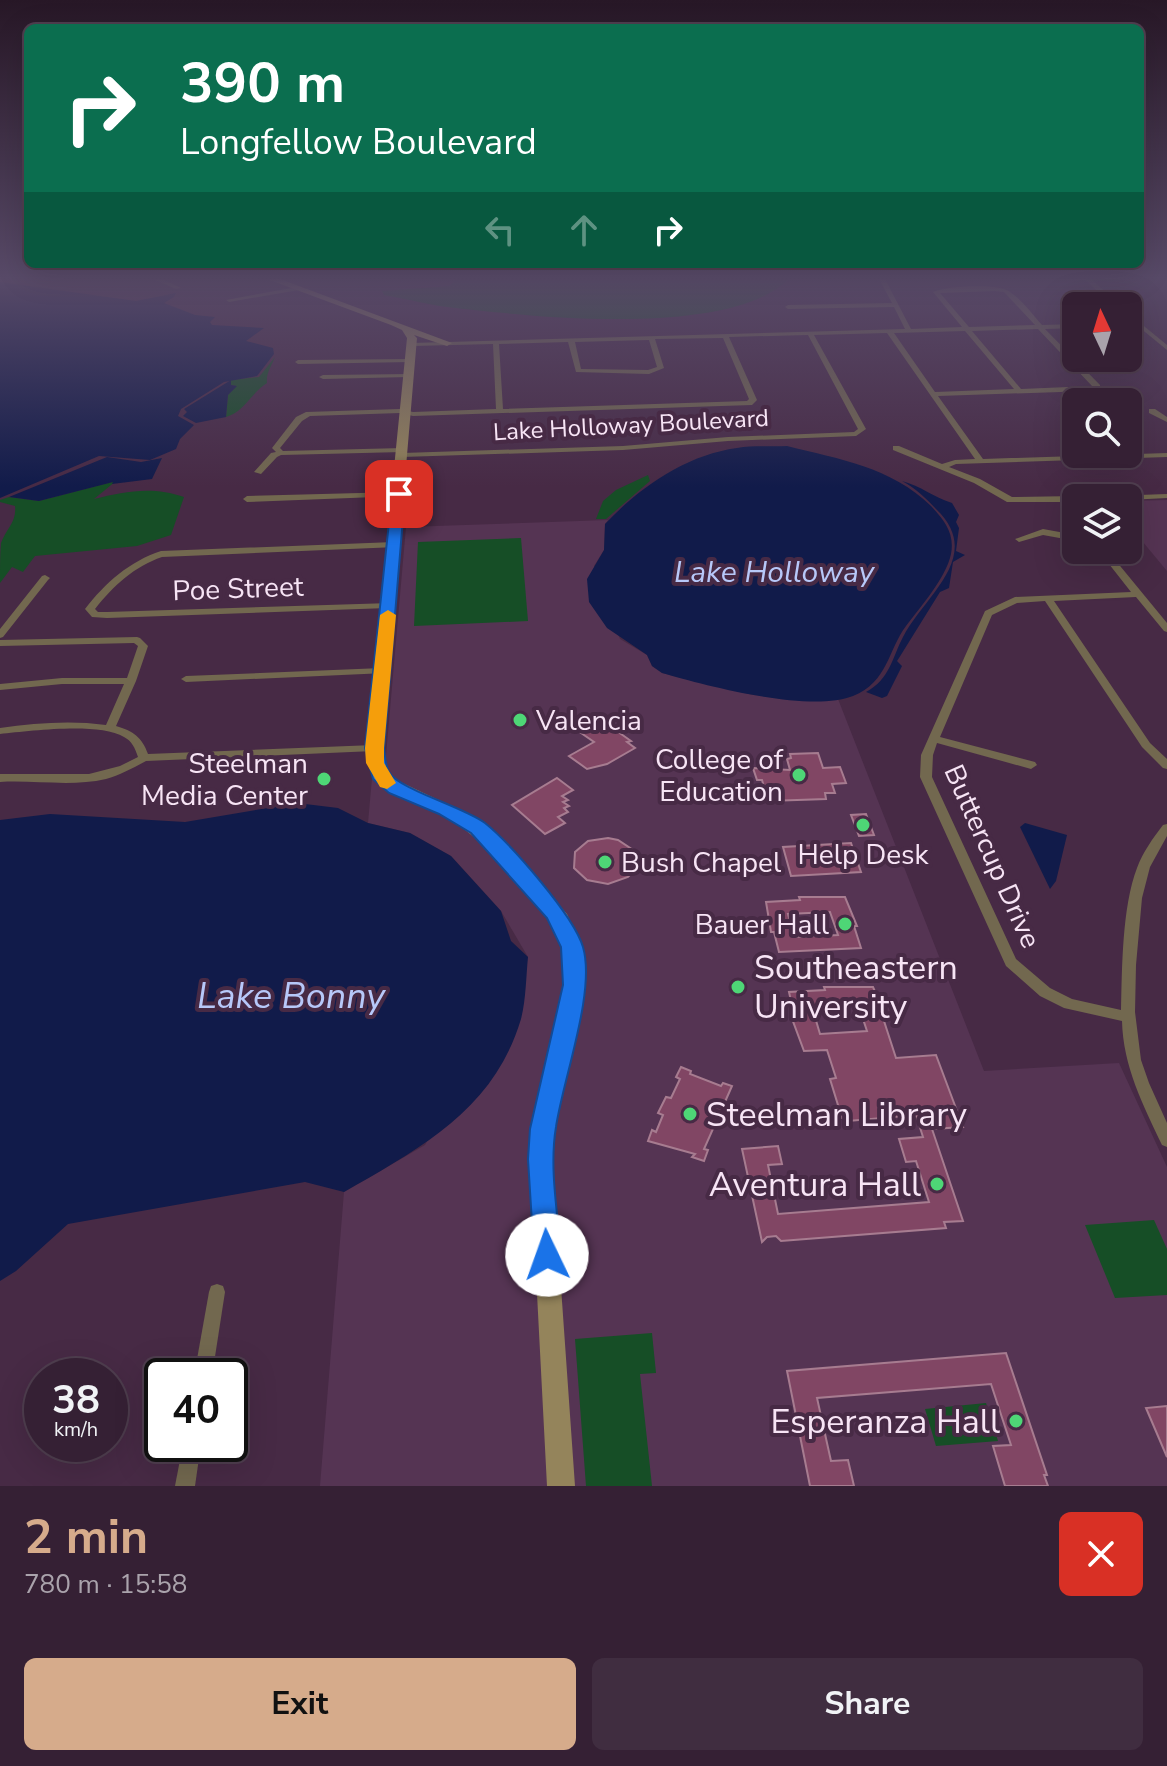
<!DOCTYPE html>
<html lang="en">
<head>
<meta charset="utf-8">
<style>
	body { margin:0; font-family:"Nunito Sans",sans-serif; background:#402d40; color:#f1f3f6; height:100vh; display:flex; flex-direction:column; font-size:30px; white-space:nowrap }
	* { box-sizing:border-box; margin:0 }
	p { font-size:26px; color:#aaa3ac }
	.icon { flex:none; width:44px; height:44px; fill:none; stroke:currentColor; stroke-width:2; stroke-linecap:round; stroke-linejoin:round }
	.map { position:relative; height:1486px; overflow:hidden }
	.drawer { display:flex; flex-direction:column; background:#352034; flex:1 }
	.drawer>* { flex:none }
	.hud { position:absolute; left:24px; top:24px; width:1120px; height:244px; border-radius:12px; box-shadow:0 8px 32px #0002,0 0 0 2px #4f3e4f; background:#0b6e4f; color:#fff; overflow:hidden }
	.needle { width:52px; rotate:356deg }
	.fabs { position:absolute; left:1062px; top:292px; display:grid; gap:16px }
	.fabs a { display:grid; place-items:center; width:80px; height:80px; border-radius:12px; background:#352034; box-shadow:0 8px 32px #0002,0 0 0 2px #4f3e4f; font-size:40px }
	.speed { position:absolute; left:24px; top:1358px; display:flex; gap:16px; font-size:40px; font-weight:700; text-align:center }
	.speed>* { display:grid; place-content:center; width:104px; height:104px; border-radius:50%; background:#352034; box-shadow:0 8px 32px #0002,0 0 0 2px #4f3e4f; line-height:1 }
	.speed small { font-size:20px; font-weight:400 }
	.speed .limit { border:4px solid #111; border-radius:12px; background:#fff; color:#111 }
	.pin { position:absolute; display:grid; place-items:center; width:68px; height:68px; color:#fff; margin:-34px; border-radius:16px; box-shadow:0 4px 12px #0006 }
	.me { position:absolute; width:88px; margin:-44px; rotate:357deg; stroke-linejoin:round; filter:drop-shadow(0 0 6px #0008) }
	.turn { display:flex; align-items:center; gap:28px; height:168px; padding:0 24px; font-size:36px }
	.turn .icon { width:104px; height:104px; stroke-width:2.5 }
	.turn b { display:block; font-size:56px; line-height:68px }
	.lanes { display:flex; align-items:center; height:76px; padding:0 24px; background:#0003; justify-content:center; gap:40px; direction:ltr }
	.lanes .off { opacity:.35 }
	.round { display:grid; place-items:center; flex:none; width:84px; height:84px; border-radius:12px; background:#402d40 }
	.overview { display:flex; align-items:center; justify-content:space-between; height:136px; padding:0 24px }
	h1 { font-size:48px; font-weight:700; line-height:60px; color:#d6ab8b }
	.cta { display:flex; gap:16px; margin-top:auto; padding:16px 24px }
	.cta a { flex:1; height:92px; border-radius:12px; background:#d6ab8b; color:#111; font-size:32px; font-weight:700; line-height:92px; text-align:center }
	.cta a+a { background:#402d40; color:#f1f3f6 }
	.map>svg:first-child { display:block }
	.built { fill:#553453 }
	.green { fill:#164e26 }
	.water { fill:#111b4a }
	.building { fill:#814664; stroke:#a77c90; stroke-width:2; fill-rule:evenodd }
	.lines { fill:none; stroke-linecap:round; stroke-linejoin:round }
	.street { fill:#72684f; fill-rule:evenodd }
	.secondary { fill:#94845b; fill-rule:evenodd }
	.route { fill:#1a73e8; stroke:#114b97; stroke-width:2 }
	.slow { fill:#f59e0b }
	.poi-dot { fill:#4ed676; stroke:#472a45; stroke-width:3 }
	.labels { text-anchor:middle; stroke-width:8; stroke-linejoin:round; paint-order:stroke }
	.far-street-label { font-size:24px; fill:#f7e4f5; stroke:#472a45 }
	.street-label { font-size:28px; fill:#f7e4f5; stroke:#472a45 }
	.poi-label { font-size:28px; fill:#f7e4f5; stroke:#472a45; text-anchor:end }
	.water-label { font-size:30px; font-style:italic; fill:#b7c8f9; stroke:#472a45 }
	.near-poi-label { font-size:34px; fill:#f7e4f5; stroke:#472a45; text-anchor:start }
	.near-water-label { font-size:36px; font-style:italic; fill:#b7c8f9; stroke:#472a45 }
</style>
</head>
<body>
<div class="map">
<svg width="1167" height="1486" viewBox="0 0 1167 1486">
	<rect width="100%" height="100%" fill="#472a45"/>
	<g class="built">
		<polygon points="1167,500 1167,571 1128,524 1128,501"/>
		<polygon points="608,520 605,524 604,550 594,566 620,639 647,655 652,666 662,673 753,695 838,699 984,1071 1119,1063 1167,1167 1167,1486 320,1486 344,1192 425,1145 528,957 501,911 451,856 410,833 368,823 372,778 385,767 406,527"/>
	</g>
	<g class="green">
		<path d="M455 279H789C729 338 537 317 456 308 432 306 408 299 384 295L382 291 450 286Z"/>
		<path d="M275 357C271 367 266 373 267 383 251 393 244 412 226 417L228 395 236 386 231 385V380L259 377Z"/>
		<polygon points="648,475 650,481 606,519 596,519 603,501 616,490"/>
		<path d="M116 481 94 499C125 491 153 486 184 497L171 535 137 546 35 556 23 572 12 567 0 583C0 572 0 554 1 543 6 529 17 522 15 506L0 502V500L9 497 39 501Z"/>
		<polygon points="521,538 528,621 414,626 418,542"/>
		<polygon points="1154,1220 1167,1249 1167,1295 1115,1298 1085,1225"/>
		<polygon points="652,1333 656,1373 640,1374 652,1486 586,1486 575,1339"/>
		<polygon points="986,1403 998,1441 936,1446 925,1409"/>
	</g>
	<g class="water">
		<polygon points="0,282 136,301 176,293 174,297 164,303 195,315 215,317 210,322 212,325 264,328 246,341 273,348 274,354 257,376 224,382 181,409 178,416 194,425 180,439 176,449 150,460 99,456 0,498"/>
		<polygon points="231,380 231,385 237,386 228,395 226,417 196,423 183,416 187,412 184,409"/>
		<path d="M787 446C839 459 891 467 931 506 944 520 955 533 951 554 946 578 921 606 906 626 888 650 888 682 853 696 809 713 707 686 662 673L652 666 647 655 607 628 589 602 587 579 604 550 605 524C640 487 686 455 737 448 754 445 771 447 787 446Z"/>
		<polygon points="107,457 141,462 162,458 152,479 112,484 113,482 39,501 9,497"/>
		<path d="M902 481C921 486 933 497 952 503L959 515 956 522 959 528 956 551 965 555 953 562 949 588 940 592 899 658 897 661 902 666 887 696 882 698 866 692C890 679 892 658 903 637 925 595 985 556 936 509 926 498 915 488 902 481Z"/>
		<path d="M297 803 338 808 368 823 410 833 451 856 501 911 511 941 528 957C526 977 526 1000 521 1019 494 1110 420 1148 344 1192L305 1182 68 1224 16 1271 0 1281V820L50 814 185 822Z"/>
		<polygon points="1025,823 1067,835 1056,881 1050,889 1020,827"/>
	</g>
	<g class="building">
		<polygon points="597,717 631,741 627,742 635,748 607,764 587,769 569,756 594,742 581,733 593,727 587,722"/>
		<polygon points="818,753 823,768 840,767 846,783 832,784 835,793 825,793 826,799 768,801 762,780 757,780 753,768 790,770 787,759 791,758 790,754"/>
		<polygon points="557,778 573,790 562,796 568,800 563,802 569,806 564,808 568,812 558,817 565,823 545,834 512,805"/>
		<polygon points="866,814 874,835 859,836 851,815"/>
		<polygon points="608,838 618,840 633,850 637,864 634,871 628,877 608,884 587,880 574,868 575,852 588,841"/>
		<polygon points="851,843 861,872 791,876 783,847"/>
		<path d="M799 897H845L857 926H854L861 948 779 952 774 932H771L766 902 800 900ZM830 912 838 935 794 937 788 914Z"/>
		<path d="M824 987H873L888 1021H884L896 1058 936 1055 963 1127 932 1129 963 1221 944 1222 946 1228 781 1241 776 1236 767 1237 762 1242 742 1149 778 1146 782 1164 768 1165 778 1214 929 1202 916 1161 906 1162 899 1139 923 1137 916 1115 848 1121 842 1118 830 1079 836 1078 827 1050 804 1051 791 1016 794 1015 789 992 825 990ZM858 1004 867 1031 820 1034 812 1007Z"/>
		<polygon points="681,1067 691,1071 690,1074 721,1086 723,1083 732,1086 704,1149 708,1150 704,1161 692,1157 695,1154 648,1141 652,1130 656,1132 663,1115 658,1113 666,1097 671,1098 680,1079 676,1077"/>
		<polygon points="1006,1353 1047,1475 1044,1475 1048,1486 1005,1486 993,1446 1011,1445 991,1384 817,1398 831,1461 848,1460 854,1486 810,1486 787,1371"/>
		<polygon points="1167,1406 1167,1457 1146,1408"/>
	</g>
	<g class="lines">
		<g class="street">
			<polygon points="153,279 162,279 181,288 176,289"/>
			<path d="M879 279H885L911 329 962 327 933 292C946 286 998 283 1010 292 1022 300 1032 314 1042 325L1076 324V328L1045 329 1100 385V389L1090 391 938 396 983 459 1167 453V457L956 464 949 467 980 479 1012 497 1076 496 1079 498H1076V502H1007L974 483 893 450V446H899L942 464 955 460 975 459 887 333 814 335 866 429 856 436 728 441 623 450 402 457 398 455 402 453 623 446 728 437 854 432 858 429 808 335 729 337 757 400 752 405 413 416 400 413 310 416 302 421 280 448 283 451 403 448 407 450 403 452 281 455 277 457 261 474 254 472 271 453 276 452 272 448 296 417 306 412 400 409 413 412 496 409 493 344 413 346 411 345V343L905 329 894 307 788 309 785 307 788 305 892 303ZM995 291 1004 292 1035 325 969 327 940 293ZM1038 329 1092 386 1021 389 972 331ZM965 331 1014 389 935 392 894 333ZM723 338 749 399 747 401 503 409 499 344 568 342 576 372 649 374 664 368 655 339ZM649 340 657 367 648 370 581 369 575 342Z"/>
			<polygon points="1084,279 1091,279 1121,306 1114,306"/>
			<polygon points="297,287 300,289 299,290 229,302 226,300"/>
			<polygon points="1128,313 1167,345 1167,350 1128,318"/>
			<polygon points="413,359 414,360 411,362 298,364 295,362 298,360"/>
			<polygon points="411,374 412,375 409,377 323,379 319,377 323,375"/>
			<polygon points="1149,409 1155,409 1167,417 1167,422 1149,413"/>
			<polygon points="399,492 403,494 402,496 247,502 243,499 247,496"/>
			<polygon points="1167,494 1167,498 1128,500 1128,498 1106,498 1110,496"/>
			<polygon points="1043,529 1076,535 1076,541 1043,535 1019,542 1015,539"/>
			<path d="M394 542 397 543V547L162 557C135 566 113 586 95 609L98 612H107L391 603 393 605 388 608 107 618 92 617 85 609C105 583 130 561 161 551Z"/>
			<path d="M1098 550H1107L1167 623V632L1164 631 1136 597 1054 601 1150 743 1167 759V769L1163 768 1142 747 1045 601 1017 603 992 615 940 737 1035 762 1037 765 1031 769 937 743 933 755 932 777 1016 959 1050 988 1072 999 1121 1010C1122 968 1122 907 1137 868 1143 852 1153 838 1163 825L1167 824V836L1150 867 1142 898 1136 965 1135 1012 1141 1060 1149 1083 1167 1123V1147L1162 1145C1143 1105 1123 1066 1122 1021L1064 1008 1040 996 1006 966 920 777 921 755 985 611 1015 597 1131 592Z"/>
			<polygon points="45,575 50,578 48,580 3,637 0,638 0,629 42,576"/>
			<path d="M137 637 140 638 148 646 136 681 116 726C133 731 142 737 148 754L374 745 380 748 374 751 146 761C133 768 120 775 106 779 72 787 35 780 0 782V774H89L120 766 138 757C135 748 132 741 124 737 99 722 30 731 0 734V728C35 723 71 720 106 725L124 684H62L0 690V684L62 678H127L138 646 134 643 0 646V640Z"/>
			<polygon points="382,668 387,671 386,673 186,682 181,679 186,676"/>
			<polygon points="217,1284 223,1286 225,1292 212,1376 194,1376 209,1292 211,1286"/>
			<polygon points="183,1444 201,1444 195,1486 175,1486"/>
		</g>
		<polygon class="secondary" points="267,279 280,279 452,343 447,346 414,335 417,338 382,748 383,763 392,778 466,813 502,842 567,914 582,947 584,985 560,1093 552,1159 575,1486 547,1486 530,1159 538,1093 564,985 562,947 552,922 490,850 454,821 380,786 367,763 366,748 407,338 402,330 391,325"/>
	</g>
	<linearGradient id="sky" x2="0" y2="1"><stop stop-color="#271726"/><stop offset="0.57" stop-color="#584a68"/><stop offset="1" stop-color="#584a68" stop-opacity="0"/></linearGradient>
	<rect width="1167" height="487" fill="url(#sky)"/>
	<path class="route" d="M399 490 405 494 384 748C385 755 385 765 389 772 398 789 464 807 485 823 511 844 574 916 583 947 596 992 563 1079 556 1127 549 1168 558 1214 561 1255L557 1264 547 1268 538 1264 534 1255 528 1159 530 1129 563 985 561 947 547 918 471 833 439 814 389 793 373 779 365 748 392 494Z"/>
	<polygon class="slow" points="388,610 396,615 384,748 384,763 396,783 387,789 380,787 366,763 365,748 380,615"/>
	<g class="poi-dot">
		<circle cx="520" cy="720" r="8"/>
		<circle cx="799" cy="775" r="8"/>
		<circle cx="324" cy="779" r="8"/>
		<circle cx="863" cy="825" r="8"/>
		<circle cx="605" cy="862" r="8"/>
		<circle cx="845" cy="924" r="8"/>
		<circle cx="738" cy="987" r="8"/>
		<circle cx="690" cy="1114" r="8"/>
		<circle cx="937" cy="1184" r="8"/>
		<circle cx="1016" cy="1421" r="8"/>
	</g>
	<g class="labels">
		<g class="far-street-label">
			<text transform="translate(631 425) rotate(-3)" y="8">Lake Holloway Boulevard</text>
		</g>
		<g class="street-label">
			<text transform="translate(238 588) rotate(-2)" y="10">Poe Street</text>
			<text transform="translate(993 856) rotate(66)" y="10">Buttercup Drive</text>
		</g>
		<g class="poi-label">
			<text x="536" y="730" text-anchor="start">Valencia</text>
			<text x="783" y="769">College of<tspan x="783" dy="32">Education</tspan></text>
			<text x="308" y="773">Steelman<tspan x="308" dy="32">Media Center</tspan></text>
			<text x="863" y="864" text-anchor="middle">Help Desk</text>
			<text x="621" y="872" text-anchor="start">Bush Chapel</text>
			<text x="829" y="934">Bauer Hall</text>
		</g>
		<g class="water-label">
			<text x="774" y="582">Lake Holloway</text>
		</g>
		<g class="near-poi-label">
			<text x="754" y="979">Southeastern<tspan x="754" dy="39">University</tspan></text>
			<text x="706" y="1126">Steelman Library</text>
			<text x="921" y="1196" text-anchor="end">Aventura Hall</text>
			<text x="1000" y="1433" text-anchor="end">Esperanza Hall</text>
		</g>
		<g class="near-water-label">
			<text x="291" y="1008">Lake Bonny</text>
		</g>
	</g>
</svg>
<div class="fabs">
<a><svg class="needle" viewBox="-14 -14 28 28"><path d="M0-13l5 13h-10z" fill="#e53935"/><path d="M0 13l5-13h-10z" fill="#aaa3ac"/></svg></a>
<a><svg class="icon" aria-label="search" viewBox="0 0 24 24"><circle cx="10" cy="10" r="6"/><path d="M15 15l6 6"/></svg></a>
<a><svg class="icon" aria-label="layers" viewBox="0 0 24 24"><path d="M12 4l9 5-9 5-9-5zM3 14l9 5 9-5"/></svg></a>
</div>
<div class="speed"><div>38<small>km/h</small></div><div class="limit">40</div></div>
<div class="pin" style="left:399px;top:494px;background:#d93025"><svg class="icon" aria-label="arrive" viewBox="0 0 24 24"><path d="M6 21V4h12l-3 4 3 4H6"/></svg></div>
<svg class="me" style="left:547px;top:1255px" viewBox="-20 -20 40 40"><circle r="19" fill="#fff"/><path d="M0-13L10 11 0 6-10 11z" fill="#1a73e8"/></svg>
<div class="hud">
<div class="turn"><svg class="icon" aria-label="right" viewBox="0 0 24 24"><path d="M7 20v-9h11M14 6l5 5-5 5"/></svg><div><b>390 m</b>Longfellow Boulevard</div></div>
<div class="lanes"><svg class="icon off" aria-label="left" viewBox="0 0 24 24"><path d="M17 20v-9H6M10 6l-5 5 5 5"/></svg><svg class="icon off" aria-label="ahead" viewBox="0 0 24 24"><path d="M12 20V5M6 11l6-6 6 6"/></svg><svg class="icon" aria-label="right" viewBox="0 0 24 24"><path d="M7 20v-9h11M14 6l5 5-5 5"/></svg></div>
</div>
</div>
<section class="drawer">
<div class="overview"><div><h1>2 min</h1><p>780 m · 15:58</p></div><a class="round" style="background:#d93025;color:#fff"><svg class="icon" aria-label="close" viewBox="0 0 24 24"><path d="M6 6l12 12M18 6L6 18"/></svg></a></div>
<div class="cta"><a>Exit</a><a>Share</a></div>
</section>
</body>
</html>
